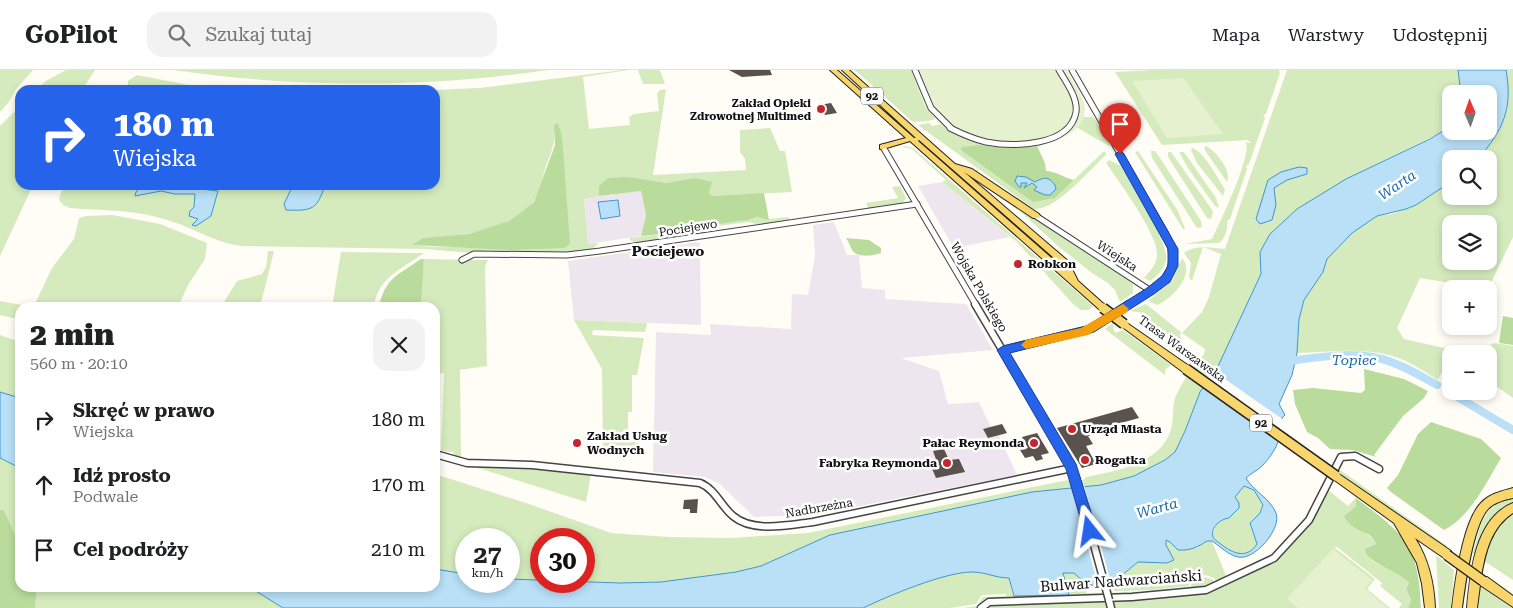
<!DOCTYPE html>
<html lang="pl">
<head>
<meta charset="utf-8">
<style>
	body { margin:0; font-family:"Roboto Serif",serif; background:#f2f2f2; color:#202124; height:100vh; display:flex; flex-direction:column; font-size:19px; white-space:nowrap }
	* { box-sizing:border-box; margin:0 }
	p { font-size:16px; color:#757577 }
	.icon { flex:none; width:28px; height:28px; fill:none; stroke:currentColor; stroke-width:2; stroke-linecap:round; stroke-linejoin:round }
	.map { position:relative; flex:1; overflow:hidden }
	.details { position:absolute; left:15px; top:232px; width:425px; height:290px; display:flex; flex-direction:column; background:#fff; border-radius:15px; box-shadow:0 2px 8px #0003 }
	.details>* { flex:none }
	.hud { position:absolute; left:15px; top:15px; width:425px; height:105px; border-radius:15px; box-shadow:0 2px 8px #0003; background:#2563eb; color:#fff; overflow:hidden }
	.needle { width:32px; rotate:358deg }
	.tools { position:absolute; left:1442px; top:15px; display:grid; gap:10px }
	.tools a { display:grid; place-items:center; width:55px; height:55px; border-radius:10px; background:#fff; box-shadow:0 2px 8px #0003; font-size:25px }
	.speed { position:absolute; left:455px; top:458px; display:flex; gap:10px; font-size:25px; font-weight:700; text-align:center }
	.speed>* { display:grid; place-content:center; width:65px; height:65px; border-radius:50%; background:#fff; box-shadow:0 2px 8px #0003; line-height:1 }
	.speed small { font-size:12px; font-weight:400 }
	.speed .limit { border:8px solid #d22; background:#fff; color:#111 }
	.pin { position:absolute; display:grid; place-items:center; width:42px; height:42px; color:#fff; margin:-51px -21px; border-radius:50% 50% 50% 0; rotate:-45deg; box-shadow:0 0 5px #0007 }
	.pin .icon { rotate:45deg }
	.me { position:absolute; width:55px; margin:-28px; rotate:345deg; stroke-linejoin:round; filter:drop-shadow(0 0 4px #0008) }
	.turn { display:flex; align-items:center; gap:18px; height:105px; padding:0 15px; font-size:22px }
	.turn .icon { width:65px; height:65px; stroke-width:2.5 }
	.turn b { display:block; font-size:35px; line-height:42px }
	.round { display:grid; place-items:center; flex:none; width:52px; height:52px; border-radius:15px; background:#f2f2f2 }
	.summary { display:flex; align-items:center; justify-content:space-between; height:85px; padding:0 15px }
	h1 { font-size:30px; font-weight:800; line-height:38px }
	ul { padding:0; list-style:none }
	li { display:flex; align-items:center; gap:15px; height:65px; padding:0 15px }
	li div { flex:1 }
	li b { display:block; font-size:19px }
	li em { font-style:normal }
	header { display:flex; align-items:center; gap:30px; box-sizing:border-box; height:70px; padding:0 25px; background:#fff; border-bottom:1px solid #e0e0e0 }
	header strong { font-size:24px }
	nav { display:flex; gap:28px; margin-inline-start:auto; font-size:18px }
	.search { width:350px; height:45px; background:#f2f2f2; display:flex; align-items:center; gap:12px; box-sizing:border-box; padding:0 18px; border-radius:15px; color:#757577; font-size:19px }
	.map>svg:first-child { display:block }
	.industrial { fill:#eee6ef }
	.green { fill:#d5ebbd; fill-rule:evenodd }
	.forest { fill:#b9dc9c }
	.pitch { fill:#e6f2cf }
	.water { fill:#b9e0f7; stroke:#3f96cf; fill-rule:evenodd }
	.pier { fill:#fffdf5 }
	.lines { fill:none; stroke-linecap:round; stroke-linejoin:round }
	.canal { stroke:#b9e0f7; stroke-width:8 }
	.building { fill:#5a524d }
	.street-far1-casing { stroke:#444; stroke-width:7 }
	.street-casing { stroke:#444; stroke-width:9 }
	.primary-casing { stroke:#222; stroke-width:2 }
	.street-far1 { stroke:#fff; stroke-width:5 }
	.street { stroke:#fff; stroke-width:6 }
	.primary { fill:#f9d66b; fill-rule:evenodd }
	.street-bridge-casing { stroke:#444; stroke-width:9; stroke-linecap:butt }
	.primary-bridge-casing { stroke:#222; stroke-width:12; stroke-linecap:butt }
	.street-bridge { stroke:#fff; stroke-width:6 }
	.primary-bridge { stroke:#f9d66b; stroke-width:9 }
	.route { fill:#2563eb; stroke:#184099 }
	.slow { fill:#f59e0b }
	.poi-dot { fill:#c4262e; stroke:#fff; stroke-width:2 }
	.labels { text-anchor:middle; stroke-width:5; stroke-linejoin:round; paint-order:stroke }
	.shield { fill:#fff; stroke:#585858; stroke-width:1 }
	.shield-label { font-size:11px; font-weight:bold; fill:#111 }
	.far-poi-label { font-size:11px; font-weight:bold; fill:#111; stroke:#fff; text-anchor:end }
	.street-label { font-size:12px; fill:#111; stroke:#fff }
	.poi-label { font-size:12px; font-weight:bold; fill:#111; stroke:#fff; text-anchor:start }
	.water-label { font-size:14px; font-style:italic; fill:#1768a6; stroke:#fff }
	.neighbourhood-label { font-size:14px; font-weight:bold; fill:#111; stroke:#fff }
	.near-street-label { font-size:15px; fill:#111; stroke:#fff }
</style>
</head>
<body>
<header>
<strong>GoPilot</strong>
<div class="search"><svg class="icon" aria-label="search" viewBox="0 0 24 24"><circle cx="10" cy="10" r="6"/><path d="M15 15l6 6"/></svg>Szukaj tutaj</div>
<nav><a>Mapa</a><a>Warstwy</a><a>Udostępnij</a></nav>
</header>
<div class="map">
<svg width="1513" height="538" viewBox="0 0 1513 538">
	<rect width="100%" height="100%" fill="#fffdf5"/>
	<g class="industrial">
		<polygon points="942,112 1010,167 954,178 918,116"/>
		<polygon points="641,121 646,145 641,166 588,174 584,128"/>
		<polygon points="834,152 847,185 859,185 862,218 885,220 885,229 966,234 993,280 901,288 939,301 948,334 979,332 991,357 1002,354 1007,363 999,366 1017,405 819,444 754,447 720,414 705,407 653,402 656,262 711,265 710,254 791,259 792,224 808,225 815,186 813,155"/>
		<polygon points="698,172 700,173 701,255 574,250 568,191"/>
	</g>
	<g class="green">
		<polygon points="0,0 33,0 16,19 8,33 0,42"/>
		<polygon points="66,0 95,0 82,20 36,20 46,11"/>
		<path d="M173 0H548C425 18 297 18 173 0Z"/>
		<path d="M623 0H629L583 7 589 59 630 55 629 47 634 44 659 41 657 24 660 20 666 19 653 105 746 100 745 89 740 82V60L770 58 780 81H785L792 122 712 126 695 108 667 113 629 107 599 116V126L584 129 588 174 598 173V174L591 180 571 183H472L425 179 241 176C215 173 192 157 167 150 135 139 103 141 70 138L63 135 59 130 60 125 66 115H435V20L479 18ZM554 55 562 66 564 178 433 177 413 175C426 166 440 167 457 165 481 163 518 153 533 132 539 124 542 109 545 99 550 84 557 72 554 55Z"/>
		<polygon points="638,0 660,0 665,14 643,14"/>
		<polygon points="855,0 911,0 925,36 935,49 928,51 913,52"/>
		<path d="M1153 0H1279L1280 3 1266 44 1263 45 1265 48 1249 94 1246 96 1247 99 1230 149 1227 151C1228 157 1226 168 1219 173L1185 174 1212 169C1220 152 1252 86 1246 72L1251 73 1248 70 1162 75 1115 2Z"/>
		<path d="M1287 0H1458L1461 24H1451V56L1448 59 1346 109 1297 139 1270 164 1260 182 1261 204 1252 224 1219 294 1200 322 1185 361 1175 382 1165 390 1134 406 1101 415 1032 422 830 465 761 496 736 502 661 512 620 513 571 511H584V469H541V511L509 509V469H466V504L435 499V404L526 433 611 463 669 467 730 468 808 463 1068 410H1083L1086 407C1117 401 1162 393 1171 359 1174 349 1172 338 1175 328 1182 311 1193 298 1204 284L1205 279 1182 263 1180 264 1181 269 1177 275 1140 248 1143 243 1130 241 1146 234 1182 263 1202 242 1209 227 1221 184 1203 177 1192 211 1189 207 1191 193 1184 183C1196 174 1211 178 1225 179Z"/>
		<path d="M1506 0H1513V167L1488 219 1420 208 1397 258 1404 269 1453 280 1438 310C1426 303 1414 294 1401 289 1369 276 1331 282 1297 283L1299 249 1304 230 1323 202 1327 189 1352 163 1377 146 1392 144 1416 135 1440 119 1451 114V126H1489V89H1478C1502 59 1513 40 1506 0ZM1451 154H1489V191H1451Z"/>
		<polygon points="137,5 189,15 265,20 128,20 128,11"/>
		<polygon points="20,36 20,115 33,115 0,186 0,56"/>
		<polygon points="1083,47 1094,47 1110,75 1109,76 1076,57"/>
		<path d="M929 53 932 56 941 54 963 67 986 75 962 77 1055 128 1104 81 1107 84C1091 98 1056 141 1034 139L918 55Z"/>
		<polygon points="904,76 913,78 1093,236 1088,240 1081,240 1073,234 1017,172 942,112 946,110 912,79 903,77"/>
		<path d="M1206 76C1216 81 1232 101 1227 112L1206 82 1204 78Z"/>
		<path d="M1192 78C1203 80 1218 109 1225 119L1223 126 1197 93 1191 80Z"/>
		<polygon points="1138,81 1178,141 1185,159 1183,159 1135,82"/>
		<polygon points="1151,81 1155,81 1158,85 1201,151 1202,157 1197,158 1152,88"/>
		<polygon points="1168,82 1171,82 1210,137 1213,142 1211,149 1207,148 1168,87"/>
		<polygon points="1179,82 1184,82 1216,128 1219,138 1215,136 1188,98"/>
		<path d="M1109 90 1121 96C1131 115 1169 171 1166 190 1164 200 1157 206 1150 211L1144 208C1150 201 1157 194 1157 184 1158 165 1118 110 1106 93Z"/>
		<polygon points="974,108 1118,202 1117,203 1133,214 1133,223 1120,232 1115,220 1108,213 1092,203 1058,176 1021,142"/>
		<polygon points="900,116 906,128 902,134 871,139 868,138 866,133 898,128 892,117"/>
		<polygon points="112,145 160,154 207,173 205,189 188,215 178,237 33,238 52,198 74,169 79,148 86,146"/>
		<path d="M757 147 769 149 789 147V151L759 155 749 152 708 157 704 164 639 173 631 171 629 168 671 163C680 165 685 161 694 158 715 153 737 154 757 147Z"/>
		<polygon points="268,181 274,181 260,237 221,237 237,211 262,204 266,197"/>
		<path d="M341 182 416 183H424C402 199 377 208 374 237H332Z"/>
		<path d="M1182 188C1196 204 1172 229 1157 235L1148 231 1172 211Z"/>
		<polygon points="424,189 488,190 485,196 487,296 460,300 461,389 455,386 453,382 441,381 444,303 435,304 435,238 421,238"/>
		<polygon points="0,231 22,235 18,249 0,245"/>
		<polygon points="574,250 647,253 645,262 593,260 592,265 644,268 637,305 632,305 632,342 628,342 628,372 638,372 638,378 620,380 620,377 603,378 602,299"/>
		<polygon points="1114,252 1113,258 1115,263 1123,260 1171,295 1165,300 1165,305 1105,259"/>
		<polygon points="0,265 20,272 20,328 0,322"/>
		<polygon points="1494,273 1513,276 1513,328 1489,311 1489,276"/>
		<polygon points="0,388 20,398 20,477 4,440 0,440"/>
		<polygon points="475,397 522,397 591,404 586,432"/>
		<polygon points="1340,400 1447,476 1447,480 1337,403"/>
		<path d="M1244 415 1254 420 1263 435 1260 443 1251 451 1252 462 1257 474C1246 489 1234 484 1221 475 1218 472 1214 470 1213 465 1213 462 1215 457 1217 453L1235 443 1238 432 1235 427Z"/>
		<path d="M1322 415 1348 436 1356 428V436L1344 446 1374 470 1376 474 1365 479C1367 483 1370 490 1374 492 1388 500 1399 500 1409 513L1406 519 1411 531 1408 538H1399L1402 534 1380 516 1382 513 1336 476 1335 478 1375 509 1367 519 1390 538H1387L1364 519 1372 509 1288 529 1299 538H963L977 536 983 527 1006 526V524L982 525 976 534 950 538H863C888 526 945 502 972 502 985 502 996 508 1009 508L1013 526 1069 525 1063 503H1074L1084 513 1087 523 1152 522 1190 517 1195 509C1203 506 1209 507 1216 512L1273 484 1307 446Z"/>
		<path d="M1513 427V433C1488 441 1483 463 1476 485L1473 483C1481 455 1481 436 1513 427Z"/>
		<path d="M1513 445V510L1484 491C1489 473 1496 455 1513 445Z"/>
		<path d="M1168 470 1173 475 1197 478 1207 471H1212L1226 506 1217 510C1207 503 1192 501 1189 516L1153 520 1114 521 1112 513 1138 492 1174 490 1165 473Z"/>
		<polygon points="1436,485 1454,500 1451,538 1439,538"/>
		<polygon points="1477,514 1512,538 1475,538"/>
		<polygon points="37,518 251,518 283,538 35,538"/>
	</g>
	<g class="forest">
		<polygon points="558,53 562,66 570,174 564,178 509,180 412,175 423,168 469,164 509,151 523,141 534,132 555,75 554,55"/>
		<path d="M979 75 1013 78 1037 76 1045 93 1046 101C1056 101 1064 108 1074 110L1055 128 1033 132 961 80 962 77Z"/>
		<polygon points="629,107 667,113 694,108 712,112 709,123 712,126 764,123 769,150 757,147 748,150 693,158 678,164 671,163 641,166 646,145 641,121 599,126 599,116 608,108"/>
		<path d="M846 168 869 170 881 178V183C873 186 857 188 852 180 850 176 849 172 846 168Z"/>
		<path d="M421 189H424L421 237H379C385 208 398 205 421 189Z"/>
		<polygon points="1503,246 1513,248 1513,275 1499,273"/>
		<polygon points="1364,299 1404,309 1428,321 1424,328 1403,346 1374,385 1376,387 1353,380 1330,379 1318,368 1307,362 1295,334 1293,320 1313,318 1361,323 1365,320"/>
		<path d="M1431 352 1481 369 1501 388C1486 413 1471 446 1444 460L1391 422 1387 418 1398 405 1418 364Z"/>
		<path d="M1356 428C1404 464 1419 475 1421 538H1408L1411 530 1406 519 1409 513C1398 499 1366 494 1365 479L1376 474C1371 459 1353 464 1344 446L1356 436Z"/>
		<polygon points="0,440 4,440 20,477 20,518 37,518 35,538 0,538"/>
	</g>
	<g class="pitch">
		<path d="M911 0H1066C1072 11 1084 25 1085 38 1086 77 1014 81 988 76 973 73 955 65 943 56 924 41 919 21 911 0Z"/>
		<polygon points="1184,8 1184,9 1223,64 1167,68 1132,11"/>
		<polygon points="1333,479 1372,510 1364,519 1387,538 1299,538 1287,528"/>
	</g>
	<g class="water">
		<path d="M1458 0H1506C1513 39 1503 60 1478 89H1451V114L1440 119 1416 135 1406 139 1377 146 1352 163 1327 189 1323 202 1304 230 1299 249 1297 283 1292 305 1279 334 1285 345 1282 348C1284 365 1274 384 1262 396 1257 401 1251 403 1246 408 1253 421 1270 428 1276 443 1282 459 1254 491 1238 487 1228 485 1220 476 1212 471H1207C1198 477 1190 481 1178 480L1170 472 1166 470V475L1174 490 1167 493 1138 492C1115 510 1101 530 1074 503H1063L1069 525 1014 526 1009 508C996 508 985 502 972 502 945 502 888 526 863 538H283L251 518H435V499L466 504V511H509V509L620 513 661 512 736 502 761 496 830 465 1032 422 1101 415 1134 406 1165 390 1175 382 1185 361 1200 322 1219 294 1261 204 1260 182 1270 164 1297 139 1346 109 1430 69 1451 56V61H1489V24H1461ZM1244 416 1254 420 1263 435 1260 443 1250 453 1257 474C1247 489 1234 484 1222 475 1220 473 1214 470 1213 467 1210 457 1221 449 1229 448L1239 438V433L1235 427Z"/>
		<polygon points="1299,97 1307,98 1307,104 1287,110 1274,118 1276,135 1272,150 1260,154 1256,149 1268,110 1281,102"/>
		<path d="M1017 106 1026 107 1035 112C1044 107 1048 106 1055 115L1056 119 1050 125H1045L1034 120 1037 117 1032 113 1024 118 1027 113H1021V117H1019L1015 111Z"/>
		<polygon points="142,115 157,115 168,119 174,115 183,115 184,117 218,121 211,146 196,156 192,155 198,149 189,146 190,141 194,137 195,124 175,124 161,121 135,126 136,122"/>
		<path d="M293 115H325C317 140 312 141 286 140L284 134Z"/>
		<polygon points="618,130 620,146 601,149 598,132"/>
		<polygon points="0,322 20,328 20,398 0,388"/>
	</g>
	<g class="pier">
		<polygon points="1212,300 1285,351 1284,363 1206,308"/>
		<polygon points="1084,415 1112,516 1103,519 1099,519 1071,416"/>
	</g>
	<g class="lines">
		<g class="canal">
			<path d="M1287 291C1315 288 1345 282 1373 287 1396 291 1417 304 1437 315"/>
			<polyline points="1449,322 1513,360"/>
		</g>
	</g>
	<g class="building">
		<polygon points="729,0 770,0 772,5 742,7"/>
		<polygon points="831,33 837,43 825,45 819,35"/>
		<polygon points="1132,337 1139,348 1088,362 1090,366 1088,366 1093,374 1086,376 1096,394 1082,398 1057,358"/>
		<polygon points="1002,354 1007,363 988,368 983,359"/>
		<polygon points="1037,363 1049,383 1041,385 1043,389 1036,391 1033,386 1025,388 1020,380 1028,378 1022,367"/>
		<polygon points="944,379 949,390 959,389 965,402 936,408 930,394 937,392 933,381"/>
		<polygon points="698,429 697,443 690,443 690,439 683,439 684,430"/>
	</g>
	<g class="lines">
		<defs>
			<g id="street-far1">
				<polyline points="915,0 931,38 951,58"/>
				<path d="M1072 0 1166 164C1184 205 1158 215 1127 235"/>
				<path d="M950 58C962 64 973 69 986 72 1012 77 1070 77 1076 42 1078 28 1066 12 1059 0"/>
				<polyline points="883,77 976,235"/>
				<polyline points="1036,146 1151,221"/>
				<polyline points="462,190 474,184 567,185 600,181 917,134"/>
			</g>
			<g id="street">
				<polyline points="975,234 1072,398 1076,409"/>
				<polyline points="1003,280 1090,259 1129,234"/>
				<path d="M435 384 467 393 532 395 700 413C715 419 721 436 733 446 753 463 789 455 813 452L1072 398"/>
				<polyline points="1109,530 1111,538"/>
				<polyline points="981,538 989,532 1132,527 1206,520 1274,488 1309,450 1341,387 1355,386 1379,399"/>
			</g>
			<g id="primary">
				<path d="M830 0H837L914 68H916L842 0H849L955 94 972 99 1039 144 1040 146 1039 148H1033L964 102 1068 191 1078 211 1106 236 1107 238 1106 240H1100L910 71 883 79H880V75L906 68ZM919 70 1062 195 1064 199 918 71Z"/>
				<polygon points="1124,251 1189,296 1190,299 1189,302 1183,302 1121,256 1120,254 1121,252"/>
				<path d="M1336 402 1451 481 1452 485 1451 489 1447 490 1415 468C1429 490 1434 513 1435 538H1425L1422 514 1417 493 1394 453 1333 409 1331 406 1333 403Z"/>
				<path d="M1513 418V428C1504 430 1495 432 1488 439 1473 455 1465 515 1462 538H1452C1455 512 1463 451 1481 433 1489 424 1502 421 1513 418Z"/>
				<path d="M1513 433V443C1491 457 1485 483 1481 507H1487L1513 526V537L1480 515 1477 538H1467C1470 503 1475 448 1513 433Z"/>
			</g>
		</defs>
		<use href="#street-far1" class="street-far1-casing"/>
		<use href="#street" class="street-casing"/>
		<use href="#primary" class="primary-casing"/>
		<use href="#street-far1" class="street-far1"/>
		<use href="#street" class="street"/>
		<use href="#primary" class="primary"/>
		<defs>
			<polyline id="street-bridge" points="1076,409 1109,530"/>
			<g id="primary-bridge">
				<polyline points="1103,238 1124,254"/>
				<polyline points="1186,299 1336,406"/>
				<polyline points="1447,485 1483,511"/>
			</g>
		</defs>
		<use href="#street-bridge" class="street-bridge-casing"/>
		<use href="#primary-bridge" class="primary-bridge-casing"/>
		<use href="#street-bridge" class="street-bridge"/>
		<use href="#primary-bridge" class="primary-bridge"/>
	</g>
	<polygon class="route" points="1120,81 1124,84 1178,179 1178,196 1170,212 1154,224 1094,262 1010,283 1076,394 1097,461 1095,465 1090,467 1085,465 1084,461 1066,399 997,280 1003,276 1087,256 1147,218 1162,206 1168,196 1168,179 1115,84"/>
	<polygon class="slow" points="1123,234 1129,239 1127,242 1088,265 1026,279 1021,275 1026,270 1081,258"/>
	<g class="poi-dot">
		<circle cx="821" cy="39" r="5"/>
		<circle cx="1018" cy="194" r="5"/>
		<circle cx="1072" cy="359" r="5"/>
		<circle cx="577" cy="373" r="5"/>
		<circle cx="1034" cy="373" r="5"/>
		<circle cx="1085" cy="390" r="5"/>
		<circle cx="947" cy="393" r="5"/>
	</g>
	<g class="labels">
		<g class="shield">
			<rect x="861" y="17.5" width="22" height="17" rx="4"/>
			<rect x="1250" y="344.5" width="22" height="17" rx="4"/>
		</g>
		<g class="shield-label">
			<text x="872" y="30">92</text>
			<text x="1261" y="357">92</text>
		</g>
		<g class="far-poi-label">
			<text x="811" y="37">Zakład Opieki<tspan x="811" dy="13">Zdrowotnej Multimed</tspan></text>
		</g>
		<g class="street-label">
			<text transform="translate(688 158) rotate(-9)" y="4">Pociejewo</text>
			<text transform="translate(1117 186) rotate(33)" y="4">Wiejska</text>
			<text transform="translate(979 217) rotate(60)" y="4">Wojska Polskiego</text>
			<text transform="translate(1182 279) rotate(36)" y="4">Trasa Warszawska</text>
			<text transform="translate(819 438) rotate(-10)" y="4">Nadbrzeżna</text>
		</g>
		<g class="poi-label">
			<text x="1028" y="198">Robkon</text>
			<text x="1082" y="363">Urząd Miasta</text>
			<text x="587" y="370">Zakład Usług<tspan x="587" dy="14">Wodnych</tspan></text>
			<text x="1024" y="377" text-anchor="end">Pałac Reymonda</text>
			<text x="1095" y="394">Rogatka</text>
			<text x="937" y="397" text-anchor="end">Fabryka Reymonda</text>
		</g>
		<g class="water-label">
			<text transform="translate(1397 115) rotate(-34)" y="5">Warta</text>
			<text x="1354" y="295">Topiec</text>
			<text transform="translate(1157 438) rotate(-15)" y="5">Warta</text>
		</g>
		<g class="neighbourhood-label">
			<text x="668" y="186">Pociejewo</text>
		</g>
		<g class="near-street-label">
			<text transform="translate(1121 511) rotate(-4)" y="5">Bulwar Nadwarciański</text>
		</g>
	</g>
</svg>
<div class="tools">
<a><svg class="needle" viewBox="-14 -14 28 28"><path d="M0-13l5 13h-10z" fill="#e53935"/><path d="M0 13l5-13h-10z" fill="#757577"/></svg></a>
<a><svg class="icon" aria-label="search" viewBox="0 0 24 24"><circle cx="10" cy="10" r="6"/><path d="M15 15l6 6"/></svg></a>
<a><svg class="icon" aria-label="layers" viewBox="0 0 24 24"><path d="M12 4l9 5-9 5-9-5zM3 14l9 5 9-5"/></svg></a>
<a>+</a>
<a>−</a>
</div>
<div class="speed"><div>27<small>km/h</small></div><div class="limit">30</div></div>
<div class="pin" style="left:1120px;top:84px;background:#d93025"><svg class="icon" aria-label="arrive" viewBox="0 0 24 24"><path d="M6 21V4h12l-3 4 3 4H6"/></svg></div>
<svg class="me" style="left:1090px;top:461px" viewBox="-20 -20 40 40"><path d="M0-17L14 15 0 8-14 15z" fill="#2563eb" stroke="#fff" stroke-width="4"/></svg>
<div class="hud">
<div class="turn"><svg class="icon" aria-label="right" viewBox="0 0 24 24"><path d="M7 20v-9h11M14 6l5 5-5 5"/></svg><div><b>180 m</b>Wiejska</div></div>
</div>
<section class="details">
<div class="summary"><div><h1>2 min</h1><p>560 m · 20:10</p></div><a class="round"><svg class="icon" aria-label="close" viewBox="0 0 24 24"><path d="M6 6l12 12M18 6L6 18"/></svg></a></div>
<ul>
<li><svg class="icon" aria-label="right" viewBox="0 0 24 24"><path d="M7 20v-9h11M14 6l5 5-5 5"/></svg><div><b>Skręć w prawo</b><p>Wiejska</p></div><em>180 m</em></li>
<li><svg class="icon" aria-label="ahead" viewBox="0 0 24 24"><path d="M12 20V5M6 11l6-6 6 6"/></svg><div><b>Idź prosto</b><p>Podwale</p></div><em>170 m</em></li>
<li><svg class="icon" aria-label="arrive" viewBox="0 0 24 24"><path d="M6 21V4h12l-3 4 3 4H6"/></svg><div><b>Cel podróży</b></div><em>210 m</em></li>
</ul>
</section>
</div>
</body>
</html>
